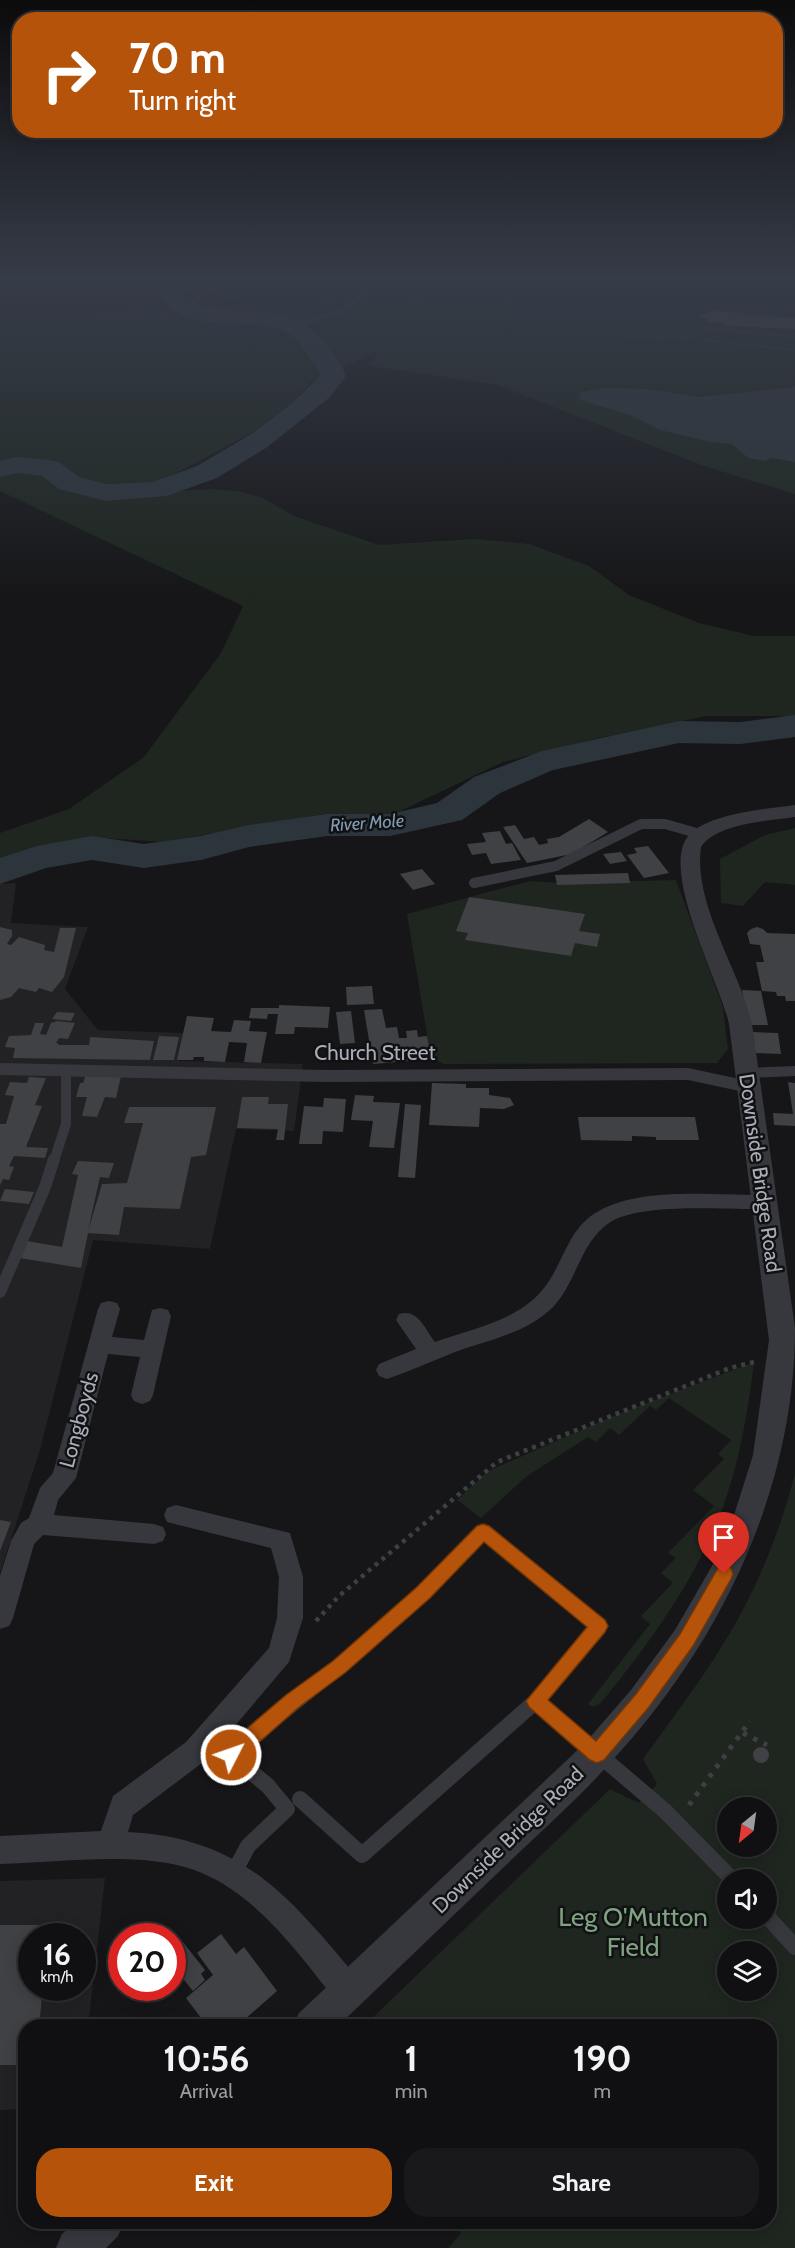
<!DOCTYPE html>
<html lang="en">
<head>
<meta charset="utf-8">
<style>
	body { margin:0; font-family:Cabin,sans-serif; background:#19191b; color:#f1f3f6; height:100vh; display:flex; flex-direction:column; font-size:22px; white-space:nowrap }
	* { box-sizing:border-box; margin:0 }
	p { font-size:20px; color:#9c9d9f }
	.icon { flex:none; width:33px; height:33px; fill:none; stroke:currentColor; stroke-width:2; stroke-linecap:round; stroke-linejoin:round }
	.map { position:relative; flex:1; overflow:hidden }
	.details { position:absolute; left:18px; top:2019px; width:759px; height:210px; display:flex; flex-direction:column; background:#101012; border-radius:24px; box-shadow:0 3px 15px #0003,0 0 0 2px #303032 }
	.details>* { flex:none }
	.hud { position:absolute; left:12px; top:12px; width:771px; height:126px; border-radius:24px; box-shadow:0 3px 15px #0003,0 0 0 2px #303032; background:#b45309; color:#fff; overflow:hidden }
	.needle { width:39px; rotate:209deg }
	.controls { position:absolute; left:717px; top:1797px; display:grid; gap:12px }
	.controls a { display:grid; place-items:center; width:60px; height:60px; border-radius:50%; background:#101012; box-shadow:0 3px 15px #0003,0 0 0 2px #303032; font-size:30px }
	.speed { position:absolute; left:18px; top:1923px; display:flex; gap:12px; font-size:30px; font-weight:700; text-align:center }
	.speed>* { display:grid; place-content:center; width:78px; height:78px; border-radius:50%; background:#101012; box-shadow:0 3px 15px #0003,0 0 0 2px #303032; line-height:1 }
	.speed small { font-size:15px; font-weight:400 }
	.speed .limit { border:9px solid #d22; background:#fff; color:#111 }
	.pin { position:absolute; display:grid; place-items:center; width:51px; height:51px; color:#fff; margin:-62px -26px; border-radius:50% 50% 50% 0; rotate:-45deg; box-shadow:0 0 6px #0007 }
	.pin .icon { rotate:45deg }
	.me { position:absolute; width:66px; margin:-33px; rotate:49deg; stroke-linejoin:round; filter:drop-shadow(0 0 4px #0008) }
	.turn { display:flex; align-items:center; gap:21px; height:126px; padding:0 18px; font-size:27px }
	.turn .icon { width:78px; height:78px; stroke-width:2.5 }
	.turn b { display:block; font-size:42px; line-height:51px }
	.eta { display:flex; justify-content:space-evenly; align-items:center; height:102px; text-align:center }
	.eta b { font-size:36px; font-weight:800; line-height:42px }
	.action { display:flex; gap:12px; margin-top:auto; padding:12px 18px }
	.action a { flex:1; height:69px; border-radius:24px; background:#b45309; color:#fff; font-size:24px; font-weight:800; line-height:69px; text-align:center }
	.action a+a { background:#19191b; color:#f1f3f6 }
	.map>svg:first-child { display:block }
	.built { fill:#222225; fill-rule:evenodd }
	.green { fill:#1e261f; fill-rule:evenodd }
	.water { fill:#2c353c }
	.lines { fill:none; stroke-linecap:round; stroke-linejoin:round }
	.stream { stroke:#2c353c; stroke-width:4 }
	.river { fill:#2c353c; fill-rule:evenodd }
	.building { fill:#404145 }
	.path-far2 { stroke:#3d3f44; stroke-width:2; stroke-dasharray:1.5 2; stroke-linecap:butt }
	.path-far1 { stroke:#3d3f44; stroke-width:4.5; stroke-dasharray:4 5; stroke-linecap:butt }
	.path { stroke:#3d3f44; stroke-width:5; stroke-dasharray:4.5 7; stroke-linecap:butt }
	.service-far2 { stroke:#37383d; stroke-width:10 }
	.service-far1 { stroke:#37383d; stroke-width:12 }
	.service { stroke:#37383d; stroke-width:16 }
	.minor { fill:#37383d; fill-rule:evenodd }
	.tertiary { fill:#37383d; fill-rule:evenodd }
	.route { fill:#b45309; stroke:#753606; stroke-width:1.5 }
	.labels { text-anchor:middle; stroke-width:5; stroke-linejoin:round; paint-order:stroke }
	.far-water-label { font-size:18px; font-style:italic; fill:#7f9bb3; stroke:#111113 }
	.street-label { font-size:21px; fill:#a8adb8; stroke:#111113 }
	.near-park-label { font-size:26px; fill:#7fa381; stroke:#111113 }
</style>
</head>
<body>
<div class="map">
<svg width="795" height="2248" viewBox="0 0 795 2248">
	<rect width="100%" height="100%" fill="#161618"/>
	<g class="built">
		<polygon points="16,883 11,923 88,927 65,989 98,1030 183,1033 178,1061 303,1064 294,1131 236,1129 210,1249 93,1240 40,1450 0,1573 0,884"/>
		<path d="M105 1878 88 2026H26L25 2109 0 2110V1881ZM32 1936H82V1988H32Z"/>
	</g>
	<g class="green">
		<polygon points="219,283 795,283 795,494 704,466 498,385 371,366 377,352 311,382 287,408 246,436 154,485 164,492 213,489 237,491 261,497 294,516 379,545 475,539 529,544 589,566 629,595 699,623 754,636 795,636 795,728 783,716 707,716 590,740 503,762 392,815 324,814 164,842 89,837 0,862 0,833 69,809 144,757 221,653 243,606 0,491 0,320 156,307 188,319 246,323 252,306 233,302 201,290"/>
		<polygon points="795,828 795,885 765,882 743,906 721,903 720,859 765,835"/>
		<polygon points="676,880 723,1007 728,1049 717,1063 444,1064 431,1058 407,914 530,881 559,883"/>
		<path d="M754 1362C748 1413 739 1463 722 1510 695 1581 647 1647 600 1704L593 1707 588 1704 650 1624 641 1616 673 1583 661 1573 676 1558 668 1553 714 1506 693 1490 724 1459 718 1454 731 1440 669 1398 656 1410 650 1406 619 1435 610 1428 596 1442 588 1437 527 1476 481 1518 457 1500 488 1471 611 1417Z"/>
		<path d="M795 1473V2248H448L461 2233 451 2222H770V2026H364L610 1789 639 1803 657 1784 643 1759C668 1724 694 1690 717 1654 753 1598 779 1537 795 1473ZM728 1808H766V1846H728ZM728 1880H766V1918H728ZM728 1952H766V1990H728Z"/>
	</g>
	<polygon class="water" points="795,387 795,462 772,458 764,461 748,458 732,444 711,442 660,430 633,416 581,400 579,393 603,388 646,389 699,397"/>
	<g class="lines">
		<polyline class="stream" points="292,326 341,312 375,283"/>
		<g class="river">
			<path d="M169 283H193L183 294C226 331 286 288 326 345 334 356 342 363 346 376L330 397 266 448 217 478 167 496 106 501 59 489 42 476 17 473 0 477V461L17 457 49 460 59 462 79 477 107 484 153 482 197 466 248 436 289 406 321 375C318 366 312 361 306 353 301 345 296 337 288 333 248 311 190 341 159 295Z"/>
			<polygon points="795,715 795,737 740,744 679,743 553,770 500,793 462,820 390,836 327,836 249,847 201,860 144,868 92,860 46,868 0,884 0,858 37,846 92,836 144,844 201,836 249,825 327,814 390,814 437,803 474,777 542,751 679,721 740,722"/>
		</g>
	</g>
	<g class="building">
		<polygon points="715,310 722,312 745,313 744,315 795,318 795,329 730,326 719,321 711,323 700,315"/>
		<polygon points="589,819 608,832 572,854 527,863 503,827 515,825 524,839 534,837 539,845 548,843 547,839 559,837"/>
		<polygon points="500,831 506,844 512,843 521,860 491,864 486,853 472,855 467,844 486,842 482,833"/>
		<polygon points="648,846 669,873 644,878 627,855 637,853 634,848"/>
		<polygon points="621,852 627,861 610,864 603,854"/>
		<polygon points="422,869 435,884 413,890 400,874"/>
		<polygon points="628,873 630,883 557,885 555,875"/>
		<polygon points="469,897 585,914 579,931 600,934 597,947 575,943 571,956 465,940 468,933 456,931"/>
		<polygon points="0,927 12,930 12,936 7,944 11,945 19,937 45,945 44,950 54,952 60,928 76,928 64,977 52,992 39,988 36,992 19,988 11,997 0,1000"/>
		<polygon points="757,927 763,929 767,933 795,934 795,1001 786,1001 785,996 777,996 776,992 762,991 756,962 764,962 760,945 750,944 747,933 751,929"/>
		<polygon points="372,986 374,1004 347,1005 346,987"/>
		<polygon points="742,990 761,991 768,1025 749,1025"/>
		<polygon points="279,1005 330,1007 328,1028 295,1027 294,1034 275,1034 278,1014 268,1014 267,1019 249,1018 251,1008 279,1008"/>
		<polygon points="382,1009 386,1028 397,1027 399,1038 407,1038 406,1031 417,1030 418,1037 427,1036 432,1059 373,1064 364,1010"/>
		<polygon points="351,1011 355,1043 340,1044 336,1012"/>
		<polygon points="57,1012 75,1013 71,1021 52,1019"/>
		<polygon points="187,1016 214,1018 211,1031 231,1032 234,1020 251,1021 249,1031 267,1032 261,1063 244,1062 247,1043 229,1042 225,1062 204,1061 204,1057 194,1057 193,1060 177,1060"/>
		<polygon points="57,1021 75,1023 68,1039 59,1038 56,1043 59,1044 58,1045 89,1045 90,1037 154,1041 150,1060 13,1058 15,1048 5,1047 9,1036 31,1035 35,1023 44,1023 40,1034 46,1035 51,1023"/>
		<polygon points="751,1032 778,1033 781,1054 754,1053"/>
		<polygon points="159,1036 179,1037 174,1060 153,1060"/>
		<polygon points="86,1074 121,1076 116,1098 105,1097 97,1117 82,1116 87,1097 76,1097 80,1083 83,1083"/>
		<polygon points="29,1077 46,1078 35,1105 42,1106 26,1147 48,1148 45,1158 14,1156 9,1166 14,1167 9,1180 3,1179 0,1185 0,1124 6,1124 14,1096 5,1095 10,1082 27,1083"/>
		<polygon points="788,1082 795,1083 795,1126 774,1125 773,1113 793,1114"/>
		<polygon points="432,1083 466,1084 466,1088 489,1088 489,1095 510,1098 514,1105 504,1109 480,1108 479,1127 429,1125"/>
		<polygon points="355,1095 374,1096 373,1102 400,1103 394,1148 369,1147 373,1121 351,1120"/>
		<polygon points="242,1097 269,1097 268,1104 288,1104 284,1140 276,1140 278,1129 237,1128"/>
		<polygon points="324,1098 346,1099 343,1132 323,1131 322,1144 299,1144 304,1106 323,1107"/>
		<polygon points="405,1104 421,1105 415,1178 398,1177"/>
		<polygon points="129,1107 216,1107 206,1155 191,1157 180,1209 124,1207 119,1235 88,1233 81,1268 20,1258 27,1241 62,1247 78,1175 72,1174 78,1161 114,1163 109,1178 100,1177 88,1231 102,1184 127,1183 143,1123 124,1123"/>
		<polygon points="578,1117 695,1117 699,1140 656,1140 656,1137 632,1136 632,1141 581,1140"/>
		<polygon points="5,1189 34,1192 29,1204 0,1201"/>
		<polygon points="0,1520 11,1522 0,1551"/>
		<circle cx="761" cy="1755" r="8"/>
		<polygon points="0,1925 49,1925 48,1936 32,1936 32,1988 43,1988 39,2026 26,2026 26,2065 0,2065"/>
		<polygon points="221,1934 236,1954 244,1947 277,1991 237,2026 207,2026 186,1998 213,1975 197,1953"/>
		<polygon points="182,1941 205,1970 201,1974 205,1980 193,1991 172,1965 172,1944 175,1947"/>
	</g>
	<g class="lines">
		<g class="path-far2">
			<polyline points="229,283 198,296 196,299 215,308 303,312 318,309 348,283"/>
			<polyline points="684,308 690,311 690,317 696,324 705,328 795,337"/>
			<polyline points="403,316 426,283"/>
			<polyline points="631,337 687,338 795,350"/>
		</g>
		<polyline class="path-far1" points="316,1621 339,1596 497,1462 730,1368 754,1362"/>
		<g class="path">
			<polyline points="743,1733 767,1745"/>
			<polyline points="689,1805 750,1721"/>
		</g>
		<g class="service-far2">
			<polyline points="474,883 556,866 641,824 665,824 700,834"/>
			<polyline points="747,1073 795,1071"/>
			<polyline points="54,1161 66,1124 66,1070"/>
		</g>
		<g class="service-far1">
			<polyline points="0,1292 45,1187 54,1159"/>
			<polyline points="374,1636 424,1593 483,1531 599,1626 590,1636"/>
		</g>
		<g class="service">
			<polyline points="536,1701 665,1811 733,1880"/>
			<polyline points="300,1799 362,1855 536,1701 592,1635"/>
			<path d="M233 1874 248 1846 287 1809 268 1786 231 1755C278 1714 329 1676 376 1635"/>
			<polyline points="766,1915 795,1947"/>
		</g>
		<g class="minor">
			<polygon points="0,1063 328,1070 688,1068 749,1081 756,1083 759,1087 756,1091 749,1093 688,1080 328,1082 0,1075"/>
			<path d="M766 1195 773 1197 776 1202 773 1207 766 1209C725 1210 653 1203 616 1219 581 1236 578 1281 553 1307 527 1333 489 1340 455 1352 432 1361 410 1371 387 1379L379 1376 376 1370 379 1364 416 1349 396 1320 399 1314C418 1308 425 1329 435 1342 473 1328 518 1321 544 1288 564 1263 568 1227 599 1211 643 1186 717 1196 766 1195Z"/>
			<polygon points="109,1301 117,1303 120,1309 112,1337 144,1340 152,1310 160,1308 168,1310 171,1316 153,1395 150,1401 142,1404 134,1401 131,1395 140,1357 108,1354 76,1478 58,1500 54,1515 154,1524 163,1527 166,1534 163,1541 154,1544 43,1535 34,1544 13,1618 9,1626 0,1629 0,1576 11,1541 21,1523 29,1518 40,1488 53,1473 98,1309 101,1303"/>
			<path d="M176 1505 290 1533 303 1577V1618L289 1662 206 1760 133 1815 128 1832C245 1838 290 1898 360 1981L364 1992 360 2003 349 2007 338 2003C301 1957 260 1898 204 1874 176 1861 140 1859 110 1859 73 1859 37 1863 0 1864V1836L101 1831 113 1796 186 1742 269 1648 277 1618 279 1577 271 1548 167 1522 164 1515 167 1508Z"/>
		</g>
		<g class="tertiary">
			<path d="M795 805V817C768 821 717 823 701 847 693 905 739 968 752 1024L795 1328C795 1491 719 1646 609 1764 577 1800 540 1832 505 1866 449 1919 394 1973 338 2026H293L299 2013 585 1743 631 1690 675 1630 712 1566 735 1512 753 1455 769 1340 729 1024C720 982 657 867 690 834 711 813 766 809 795 805Z"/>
			<polygon points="75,2222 124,2222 118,2236 106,2248 56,2248 62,2234"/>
		</g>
	</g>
	<linearGradient id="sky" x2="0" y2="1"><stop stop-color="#0c0c0d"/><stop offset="0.47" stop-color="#363c48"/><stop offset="1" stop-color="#363c48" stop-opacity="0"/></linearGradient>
	<rect width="795" height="598" fill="url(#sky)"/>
	<polygon class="route" points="483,1524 489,1526 605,1620 608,1626 605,1632 548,1700 596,1741 636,1694 680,1634 718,1568 724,1566 731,1568 733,1574 731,1579 693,1646 649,1707 604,1760 597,1763 590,1760 529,1707 526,1701 587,1627 484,1542 430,1598 346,1672 299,1707 238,1761 231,1764 224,1761 222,1755 224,1748 286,1695 333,1661 417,1587 477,1526"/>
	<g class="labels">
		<g class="far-water-label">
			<text transform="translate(367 823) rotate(-4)" y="6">River Mole</text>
		</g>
		<g class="street-label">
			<text x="375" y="1060">Church Street</text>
			<text transform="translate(760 1173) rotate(82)" y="7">Downside Bridge Road</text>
			<text transform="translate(79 1420) rotate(-75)" y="7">Longboyds</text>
			<text transform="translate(508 1840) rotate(-44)" y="7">Downside Bridge Road</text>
		</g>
		<g class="near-park-label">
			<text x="633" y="1926">Leg O'Mutton<tspan x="633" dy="30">Field</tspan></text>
		</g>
	</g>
</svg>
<div class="controls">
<a><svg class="needle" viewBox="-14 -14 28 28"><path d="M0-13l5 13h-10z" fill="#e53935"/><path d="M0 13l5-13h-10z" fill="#9c9d9f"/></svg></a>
<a><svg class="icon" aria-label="sound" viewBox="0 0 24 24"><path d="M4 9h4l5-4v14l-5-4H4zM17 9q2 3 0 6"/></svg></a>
<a><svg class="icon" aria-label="layers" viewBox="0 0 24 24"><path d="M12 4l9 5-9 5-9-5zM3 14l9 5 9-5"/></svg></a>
</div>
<div class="speed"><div>16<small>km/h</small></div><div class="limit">20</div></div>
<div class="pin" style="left:724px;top:1574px;background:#d93025"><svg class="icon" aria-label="arrive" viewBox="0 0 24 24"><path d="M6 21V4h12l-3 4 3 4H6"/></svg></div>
<svg class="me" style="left:231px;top:1755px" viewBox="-20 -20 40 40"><circle r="17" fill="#b45309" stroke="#fff" stroke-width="3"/><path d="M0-11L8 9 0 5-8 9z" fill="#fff"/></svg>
<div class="hud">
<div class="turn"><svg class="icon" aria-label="right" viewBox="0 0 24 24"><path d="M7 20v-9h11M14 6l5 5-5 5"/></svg><div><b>70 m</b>Turn right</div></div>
</div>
<section class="details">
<div class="eta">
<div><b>10:56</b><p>Arrival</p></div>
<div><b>1</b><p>min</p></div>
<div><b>190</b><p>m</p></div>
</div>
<div class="action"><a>Exit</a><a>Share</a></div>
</section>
</div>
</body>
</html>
